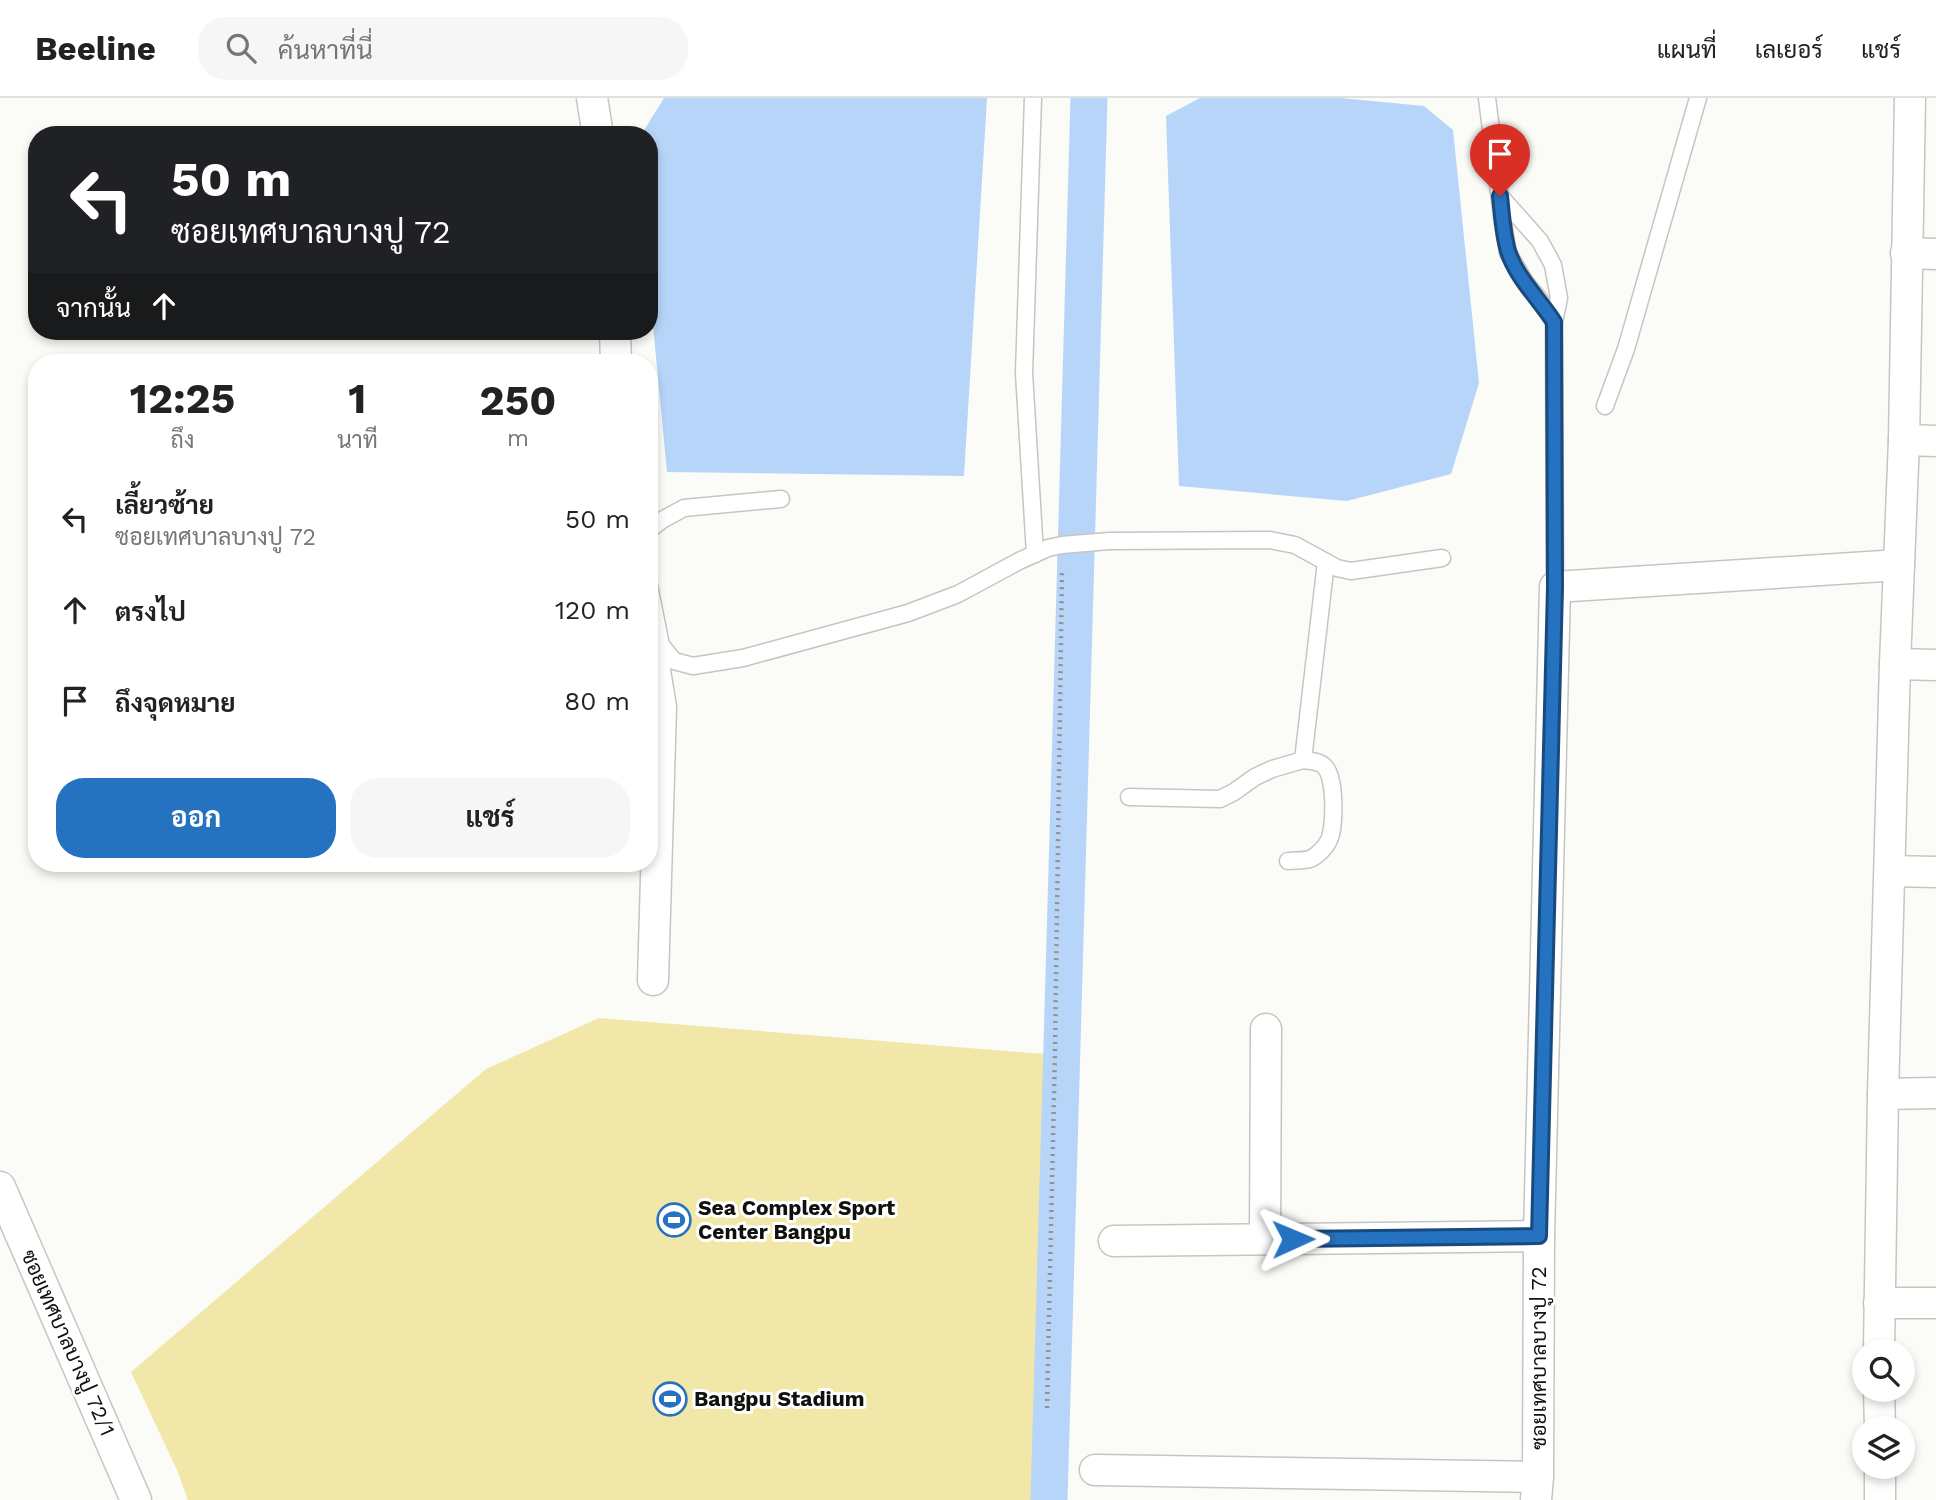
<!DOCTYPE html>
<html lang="th">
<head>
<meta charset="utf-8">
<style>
	body { margin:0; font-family:"Work Sans",Sarabun,sans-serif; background:#f6f6f6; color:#222; height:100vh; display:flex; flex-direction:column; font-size:26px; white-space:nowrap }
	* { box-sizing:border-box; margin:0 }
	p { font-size:23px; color:#767676 }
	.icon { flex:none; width:38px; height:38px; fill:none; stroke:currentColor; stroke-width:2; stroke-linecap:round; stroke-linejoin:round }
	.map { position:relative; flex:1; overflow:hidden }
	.details { position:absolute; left:28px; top:256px; width:630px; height:518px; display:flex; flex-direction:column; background:#fff; border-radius:28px; box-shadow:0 4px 10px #0003 }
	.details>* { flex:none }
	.top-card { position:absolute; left:28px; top:28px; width:630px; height:214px; border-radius:28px; box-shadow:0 4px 10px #0003; background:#202124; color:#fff; overflow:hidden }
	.fabs { position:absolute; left:1852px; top:1241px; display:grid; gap:14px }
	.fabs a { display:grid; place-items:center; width:63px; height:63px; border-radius:50%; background:#fff; box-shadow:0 4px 10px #0003; font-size:35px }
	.pin { position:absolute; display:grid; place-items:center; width:60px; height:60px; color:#fff; margin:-72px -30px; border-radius:50% 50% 50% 0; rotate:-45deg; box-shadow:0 0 7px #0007 }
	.pin .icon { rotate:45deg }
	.me { position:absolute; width:77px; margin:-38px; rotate:89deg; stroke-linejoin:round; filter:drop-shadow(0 0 5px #0008) }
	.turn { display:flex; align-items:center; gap:24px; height:147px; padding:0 28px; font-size:32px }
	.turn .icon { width:91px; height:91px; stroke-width:2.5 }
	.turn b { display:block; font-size:49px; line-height:60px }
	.then { display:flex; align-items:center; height:66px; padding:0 28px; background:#0003; gap:14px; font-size:26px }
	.eta { display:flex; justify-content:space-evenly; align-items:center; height:119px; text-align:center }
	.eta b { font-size:42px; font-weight:700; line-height:49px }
	.primary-button { display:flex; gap:14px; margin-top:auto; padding:14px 28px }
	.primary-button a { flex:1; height:80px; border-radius:28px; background:#2572c1; color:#fff; font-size:28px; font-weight:700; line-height:80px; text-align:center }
	.primary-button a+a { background:#f6f6f6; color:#222 }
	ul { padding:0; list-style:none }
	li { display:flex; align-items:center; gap:21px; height:91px; padding:0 28px }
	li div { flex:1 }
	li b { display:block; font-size:26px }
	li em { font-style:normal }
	header { display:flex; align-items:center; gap:42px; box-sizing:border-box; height:98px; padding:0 35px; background:#fff; border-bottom:2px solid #e0e0e0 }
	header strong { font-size:33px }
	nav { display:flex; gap:38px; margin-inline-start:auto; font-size:24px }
	.search { width:490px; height:63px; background:#f6f6f6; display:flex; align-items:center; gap:18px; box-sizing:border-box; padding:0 24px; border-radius:28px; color:#767676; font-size:26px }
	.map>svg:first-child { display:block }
	.green { fill:#f1e7a8 }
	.water { fill:#b6d5f9 }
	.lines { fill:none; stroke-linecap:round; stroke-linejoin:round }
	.canal { stroke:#b6d5f9; stroke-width:37 }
	.service-casing { stroke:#c6c5c2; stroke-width:19 }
	.minor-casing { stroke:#c6c5c2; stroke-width:33 }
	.path { stroke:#929290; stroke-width:4.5; stroke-dasharray:2 5; stroke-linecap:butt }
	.service { stroke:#fff; stroke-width:16 }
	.minor { stroke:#fff; stroke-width:30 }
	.route-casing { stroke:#184a7d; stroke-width:18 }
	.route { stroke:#2572c1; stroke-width:12 }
	.labels { text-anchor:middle; stroke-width:6; stroke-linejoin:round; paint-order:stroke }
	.poi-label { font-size:21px; font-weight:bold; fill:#10100f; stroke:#fff; text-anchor:start }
	.street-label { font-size:21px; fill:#10100f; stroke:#fff }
</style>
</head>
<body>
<header>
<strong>Beeline</strong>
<div class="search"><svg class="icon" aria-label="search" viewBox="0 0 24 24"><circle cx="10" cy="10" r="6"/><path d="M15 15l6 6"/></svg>ค้นหาที่นี่</div>
<nav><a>แผนที่</a><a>เลเยอร์</a><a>แชร์</a></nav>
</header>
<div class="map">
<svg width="1936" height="1402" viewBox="0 0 1936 1402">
	<rect width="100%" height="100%" fill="#fbfbf7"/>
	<polygon class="green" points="599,920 1044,956 1032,1402 188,1402 177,1372 131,1274 486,971"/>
	<g class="water">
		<polygon points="664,0 987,0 964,378 667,374 649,186 649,37 641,37"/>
		<polygon points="1200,0 1341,0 1424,8 1453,32 1479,285 1451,376 1347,403 1179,388 1166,18"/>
	</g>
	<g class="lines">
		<polyline class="canal" points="1049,1402 1089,0"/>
		<defs>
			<g id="service">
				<polyline points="1033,0 1024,275 1035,456"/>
				<polyline points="1487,0 1503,126 1508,155 1525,184 1540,202 1554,224"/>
				<polyline points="1500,98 1540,143 1553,167 1559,200 1554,224 1555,489"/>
				<polyline points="1605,308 1626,251 1698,0"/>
				<polyline points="649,432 662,422 684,410 781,401"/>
				<polyline points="649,487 661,547 674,563 693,568 743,560 908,515 958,496 1019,463 1048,450 1062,447 1109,443 1270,442 1295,447 1337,470 1351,473 1442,460"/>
				<polyline points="1129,699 1220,701 1234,694 1255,679 1272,671 1303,662"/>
				<path d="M1288 763C1294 762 1304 763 1310 761 1317 758 1326 749 1329 742 1335 729 1336 678 1324 668 1319 663 1310 663 1303 662L1326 464"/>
			</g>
			<g id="minor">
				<polyline points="592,0 598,37"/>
				<polyline points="1906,155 1936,156"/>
				<polyline points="615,233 616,264"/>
				<polyline points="1904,342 1936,343"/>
				<polyline points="649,537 661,609 653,882"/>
				<polyline points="1895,566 1936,567"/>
				<polyline points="1890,773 1936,774"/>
				<polyline points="1883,996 1936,995"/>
				<polyline points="0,1089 136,1402"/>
				<polyline points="1265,1141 1266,931"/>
				<polyline points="1114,1143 1539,1138"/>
				<polyline points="1879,1205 1936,1205"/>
				<polyline points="1879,1253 1883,996 1895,566 1904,342 1910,0"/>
				<polyline points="1879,1292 1880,1330"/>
				<polyline points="1880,1368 1880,1402"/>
				<polyline points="1095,1372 1538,1379"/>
				<polyline points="1536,1402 1538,1379 1539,1138 1555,489 1899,467"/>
			</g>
		</defs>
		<use href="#service" class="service-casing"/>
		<use href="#minor" class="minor-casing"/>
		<polyline class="path" points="1047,1310 1055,952 1062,472"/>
		<use href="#service" class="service"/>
		<use href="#minor" class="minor"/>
	</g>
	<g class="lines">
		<defs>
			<path id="route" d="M1293 1141 1539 1138 1555 489 1554 224C1540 202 1516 179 1508 153 1503 136 1502 116 1500 98"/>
		</defs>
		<use href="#route" class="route-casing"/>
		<use href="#route" class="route"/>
	</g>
	<defs>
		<symbol id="stadium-ring" viewBox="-11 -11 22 22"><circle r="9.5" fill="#fff" stroke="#2572c1" stroke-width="1.5"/><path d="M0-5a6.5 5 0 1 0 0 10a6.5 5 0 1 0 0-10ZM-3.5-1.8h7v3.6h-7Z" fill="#2572c1"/></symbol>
	</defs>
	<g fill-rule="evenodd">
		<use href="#stadium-ring" x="655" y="1103" width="38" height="38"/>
		<use href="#stadium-ring" x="651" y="1282" width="38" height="38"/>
	</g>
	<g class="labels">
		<g class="poi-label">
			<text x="698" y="1117">Sea Complex Sport<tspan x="698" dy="24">Center Bangpu</tspan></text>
			<text x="694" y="1308">Bangpu Stadium</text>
		</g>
		<g class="street-label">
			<text transform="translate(68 1245) rotate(66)" y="7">ซอยเทศบาลบางปู 72/1</text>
			<text transform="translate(1539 1260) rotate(-90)" y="7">ซอยเทศบาลบางปู 72</text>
		</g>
	</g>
</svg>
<div class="fabs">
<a><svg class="icon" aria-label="search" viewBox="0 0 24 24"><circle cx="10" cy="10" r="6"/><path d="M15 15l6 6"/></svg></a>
<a><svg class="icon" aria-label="layers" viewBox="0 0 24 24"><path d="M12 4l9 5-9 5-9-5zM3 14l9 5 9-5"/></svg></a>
</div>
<div class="pin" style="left:1500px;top:98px;background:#d93025"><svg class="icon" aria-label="arrive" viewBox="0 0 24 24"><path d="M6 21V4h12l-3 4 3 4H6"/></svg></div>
<svg class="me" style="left:1293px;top:1141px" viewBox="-20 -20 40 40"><path d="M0-17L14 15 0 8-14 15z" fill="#2572c1" stroke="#fff" stroke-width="4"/></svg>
<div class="top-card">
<div class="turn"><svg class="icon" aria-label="left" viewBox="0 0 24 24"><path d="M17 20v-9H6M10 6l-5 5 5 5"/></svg><div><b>50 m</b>ซอยเทศบาลบางปู 72</div></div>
<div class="then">จากนั้น<svg class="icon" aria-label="ahead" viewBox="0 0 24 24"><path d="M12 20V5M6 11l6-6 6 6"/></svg></div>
</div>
<section class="details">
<div class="eta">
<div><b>12:25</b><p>ถึง</p></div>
<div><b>1</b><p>นาที</p></div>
<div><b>250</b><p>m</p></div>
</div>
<ul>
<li><svg class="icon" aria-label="left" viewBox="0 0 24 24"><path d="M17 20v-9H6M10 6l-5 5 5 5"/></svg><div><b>เลี้ยวซ้าย</b><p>ซอยเทศบาลบางปู 72</p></div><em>50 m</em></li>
<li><svg class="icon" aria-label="ahead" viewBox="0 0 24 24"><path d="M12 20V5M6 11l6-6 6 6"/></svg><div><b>ตรงไป</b></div><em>120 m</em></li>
<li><svg class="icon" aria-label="arrive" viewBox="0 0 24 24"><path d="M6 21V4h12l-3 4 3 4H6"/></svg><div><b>ถึงจุดหมาย</b></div><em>80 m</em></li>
</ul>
<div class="primary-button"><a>ออก</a><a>แชร์</a></div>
</section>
</div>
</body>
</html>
